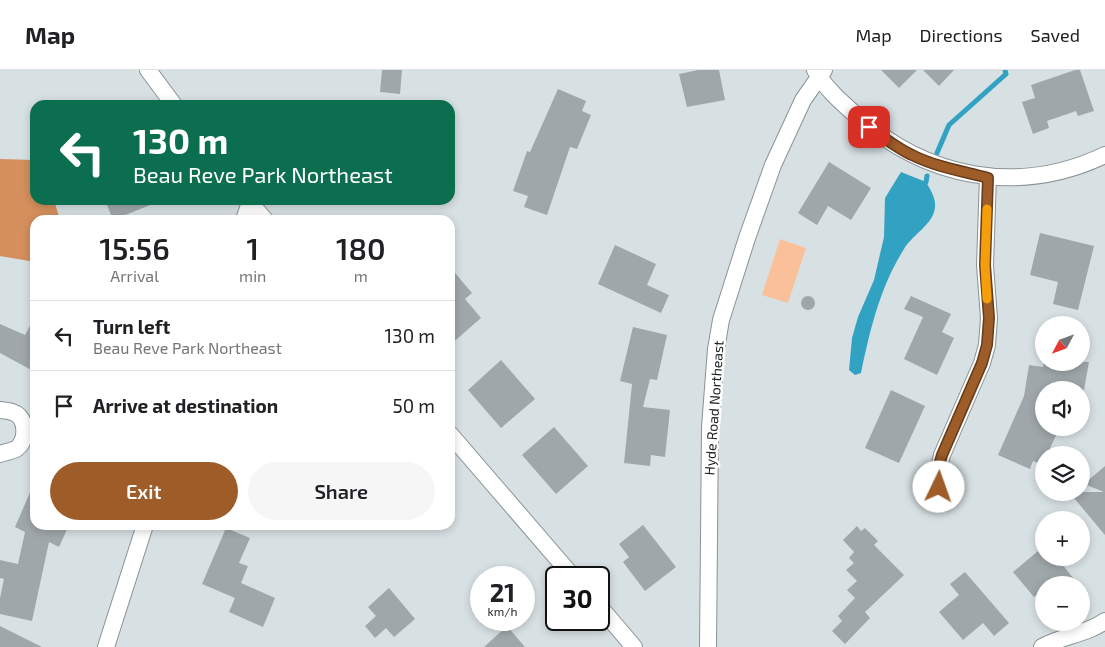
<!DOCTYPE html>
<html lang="en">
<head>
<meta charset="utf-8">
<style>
	body { margin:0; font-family:"Exo 2",sans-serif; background:#f6f6f6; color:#202124; height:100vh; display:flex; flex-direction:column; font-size:19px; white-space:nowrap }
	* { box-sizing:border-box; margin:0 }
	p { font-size:16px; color:#757577 }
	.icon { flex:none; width:28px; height:28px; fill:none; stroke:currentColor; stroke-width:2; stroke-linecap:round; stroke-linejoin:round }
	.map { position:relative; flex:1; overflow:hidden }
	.side { position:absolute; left:30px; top:145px; width:425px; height:315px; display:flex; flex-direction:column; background:#fff; border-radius:15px; box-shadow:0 2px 8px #0003 }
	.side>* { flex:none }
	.top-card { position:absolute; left:30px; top:30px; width:425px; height:105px; border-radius:15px; box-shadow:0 2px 8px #0003; background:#0b6e4f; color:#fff; overflow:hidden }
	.needle { width:32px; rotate:229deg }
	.tools { position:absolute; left:1035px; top:246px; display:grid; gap:10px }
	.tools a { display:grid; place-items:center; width:55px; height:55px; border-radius:50%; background:#fff; box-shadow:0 2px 8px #0003; font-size:25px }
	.speed { position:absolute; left:470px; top:496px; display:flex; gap:10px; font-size:25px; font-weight:700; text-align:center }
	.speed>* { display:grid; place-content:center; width:65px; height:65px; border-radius:50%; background:#fff; box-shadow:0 2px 8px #0003; line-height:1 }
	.speed small { font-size:12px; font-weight:400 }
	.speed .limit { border:2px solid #111; border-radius:8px; background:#fff; color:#111 }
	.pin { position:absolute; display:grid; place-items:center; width:42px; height:42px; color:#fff; margin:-21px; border-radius:10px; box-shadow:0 2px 8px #0006 }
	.me { position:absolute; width:55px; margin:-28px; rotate:3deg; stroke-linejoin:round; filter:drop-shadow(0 0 4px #0008) }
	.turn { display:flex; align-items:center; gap:18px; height:105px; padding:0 20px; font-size:22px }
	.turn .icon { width:65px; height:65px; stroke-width:2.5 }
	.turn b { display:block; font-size:35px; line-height:42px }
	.eta { display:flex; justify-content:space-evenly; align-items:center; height:85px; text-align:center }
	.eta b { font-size:30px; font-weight:600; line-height:35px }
	.cta { display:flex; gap:10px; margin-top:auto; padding:10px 20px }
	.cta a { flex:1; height:58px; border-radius:30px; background:#9d5c28; color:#fff; font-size:20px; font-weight:600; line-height:58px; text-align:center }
	.cta a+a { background:#f6f6f6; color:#202124 }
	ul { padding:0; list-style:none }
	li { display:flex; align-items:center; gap:15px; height:70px; padding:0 20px; border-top:1px solid #e0e0e0 }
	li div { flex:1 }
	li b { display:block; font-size:19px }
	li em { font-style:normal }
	header { display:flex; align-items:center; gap:30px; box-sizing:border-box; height:70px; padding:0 25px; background:#fff; border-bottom:1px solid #e0e0e0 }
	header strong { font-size:24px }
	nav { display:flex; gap:28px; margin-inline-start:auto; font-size:18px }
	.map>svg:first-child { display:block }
	.green { fill:#fac099 }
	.forest { fill:#d48f5d }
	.water { fill:#31a2c1 }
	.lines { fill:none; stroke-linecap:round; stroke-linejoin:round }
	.stream { stroke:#31a2c1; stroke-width:5 }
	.building { fill:#9fa7aa }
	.minor-casing { stroke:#8b9295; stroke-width:18 }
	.minor { stroke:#fff; stroke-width:16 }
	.route-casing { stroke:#663c1a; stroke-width:12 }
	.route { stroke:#9d5c28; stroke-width:9 }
	.slow { stroke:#f59e0b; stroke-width:9 }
	.labels { text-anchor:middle; stroke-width:5; stroke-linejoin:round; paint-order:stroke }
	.street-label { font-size:14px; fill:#1d2021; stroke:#fff }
</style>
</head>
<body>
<header>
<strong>Map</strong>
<nav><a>Map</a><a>Directions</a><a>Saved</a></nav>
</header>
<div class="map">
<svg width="1105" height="577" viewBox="0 0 1105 577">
	<rect width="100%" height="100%" fill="#d7e0e3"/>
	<polygon class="green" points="780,169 806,178 788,233 762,225"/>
	<polygon class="forest" points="0,89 35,90 35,130 54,130 60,150 35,150 35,192 0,186"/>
	<path class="water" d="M901 102 926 112C930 119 936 128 935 137 934 154 912 165 904 179 880 217 870 260 861 303L855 305 849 300 852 268 858 247 874 210 884 167 885 128Z"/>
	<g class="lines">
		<g class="stream">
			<polyline points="937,83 949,55 1006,4 1005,0"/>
			<polyline points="926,112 927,106"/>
		</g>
	</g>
	<g class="building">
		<polygon points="382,0 402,0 400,24 380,22"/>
		<polygon points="698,0 719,0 725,30 687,37 679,4"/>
		<polygon points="881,0 917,0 899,18"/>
		<polygon points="923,0 954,0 939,16"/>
		<polygon points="1075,0 1080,0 1094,41 1078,46 1076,41 1047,51 1049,58 1033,64 1022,32 1035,28 1031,15"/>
		<polygon points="558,19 586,31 582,41 591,45 577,79 570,77 547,145 524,137 528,126 513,121 527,81 530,82"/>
		<polygon points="829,92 871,118 851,150 828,136 817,155 798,143"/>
		<polygon points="105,130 160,130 160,131 113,150"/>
		<polygon points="1040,163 1094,176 1078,240 1053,234 1058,212 1030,205"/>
		<polygon points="615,175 656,194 647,215 669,225 661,243 598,214"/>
		<polygon points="450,197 472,223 465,229 481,248 450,275"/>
		<polygon points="911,226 951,244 942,262 954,268 937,305 904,289 923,247 904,239"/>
		<circle cx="808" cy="233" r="7"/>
		<polygon points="35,246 35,302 0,283 0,254 25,265"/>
		<polygon points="633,257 667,265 657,310 650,309 643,337 670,340 665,387 651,385 650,396 624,393 632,314 620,311"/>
		<polygon points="501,290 535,329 501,358 468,320"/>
		<polygon points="1044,292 1089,292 1084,320 1044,320 1044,358 1051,358 1058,361 1047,385 1044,385 1043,395 1033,391 1030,399 998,385 1024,326 1029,295 1043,297"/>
		<polygon points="891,320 925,336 899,393 865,378"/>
		<polygon points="554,357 588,396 556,424 522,385"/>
		<polygon points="1105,396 1105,465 1069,422 1104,422 1084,414"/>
		<polygon points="35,411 35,455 69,455 59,477 49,472 32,551 0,544 0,528 4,509 0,508 0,490 18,494 25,462 15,457"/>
		<polygon points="643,455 676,497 645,521 623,492 629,487 619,474"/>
		<polygon points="857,456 861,461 865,458 878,471 874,475 904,505 865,542 870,548 845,574 832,561 842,551 838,546 855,528 847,520 857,511 846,500 854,493 849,488 854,482 843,470"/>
		<polygon points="226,458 250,468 239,493 248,496 241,513 275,528 263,557 229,542 235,528 202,514"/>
		<polygon points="1044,476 1044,488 1057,488 1074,509 1067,515 1044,515 1044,519 1034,527 1013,502"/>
		<polygon points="965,502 1009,553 994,566 983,553 963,570 939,542 959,525 950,514"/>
		<polygon points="389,518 415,549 394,567 386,558 375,568 365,556 376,546 368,537"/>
		<polygon points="0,556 42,577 0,577"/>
		<polygon points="507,556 525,577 484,577"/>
	</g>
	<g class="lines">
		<defs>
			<g id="minor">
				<polyline points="148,0 174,35"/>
				<path d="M815 0C825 18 841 32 856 45 926 109 1019 126 1105 85"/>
				<polyline points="248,130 265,150"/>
				<polyline points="244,150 250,132"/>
				<path d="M0 340C7 341 14 341 19 346 27 355 26 372 16 379 12 381 5 382 0 384"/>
				<polyline points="450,364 574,508"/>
				<path d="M945 433C938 414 937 404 942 385L982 293 987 275 989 248 985 195 988 107"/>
				<polyline points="599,536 634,577"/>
				<polyline points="106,577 145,455"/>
				<polyline points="708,577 710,357 716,279 721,250 747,168 773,95 803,30 824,0"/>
				<path d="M1042 577C1062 566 1087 564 1105 551"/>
			</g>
		</defs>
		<use href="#minor" class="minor-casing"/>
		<use href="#minor" class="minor"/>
	</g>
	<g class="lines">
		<defs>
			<path id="route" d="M869 57C883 67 897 78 912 85 936 97 962 101 988 108L985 195 989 248 987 275 982 293 942 385 938 399 939 417"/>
		</defs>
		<use href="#route" class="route-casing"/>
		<use href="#route" class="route"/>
		<polyline class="slow" points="987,139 985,195 987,229"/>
	</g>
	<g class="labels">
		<g class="street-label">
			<text transform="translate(714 338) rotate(-86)" y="5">Hyde Road Northeast</text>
		</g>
	</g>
</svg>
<div class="tools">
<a><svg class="needle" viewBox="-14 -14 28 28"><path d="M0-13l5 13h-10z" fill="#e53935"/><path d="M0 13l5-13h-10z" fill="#757577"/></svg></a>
<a><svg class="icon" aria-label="sound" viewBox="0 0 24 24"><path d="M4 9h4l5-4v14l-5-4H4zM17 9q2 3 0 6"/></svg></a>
<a><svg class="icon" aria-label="layers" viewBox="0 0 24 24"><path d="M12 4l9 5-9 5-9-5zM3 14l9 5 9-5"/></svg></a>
<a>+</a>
<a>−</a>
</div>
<div class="speed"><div>21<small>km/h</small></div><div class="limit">30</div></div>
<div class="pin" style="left:869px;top:57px;background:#d93025"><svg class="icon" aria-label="arrive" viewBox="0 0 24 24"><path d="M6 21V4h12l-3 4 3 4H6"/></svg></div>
<svg class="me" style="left:939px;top:417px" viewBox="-20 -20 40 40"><circle r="19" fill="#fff"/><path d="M0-13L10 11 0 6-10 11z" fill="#9d5c28"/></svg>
<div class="top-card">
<div class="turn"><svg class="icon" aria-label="left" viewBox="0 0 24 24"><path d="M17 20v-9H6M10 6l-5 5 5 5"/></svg><div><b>130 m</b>Beau Reve Park Northeast</div></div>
</div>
<section class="side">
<div class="eta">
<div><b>15:56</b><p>Arrival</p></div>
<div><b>1</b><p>min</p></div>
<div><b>180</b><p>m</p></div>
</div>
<ul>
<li><svg class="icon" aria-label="left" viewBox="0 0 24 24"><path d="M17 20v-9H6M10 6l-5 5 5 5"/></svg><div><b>Turn left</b><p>Beau Reve Park Northeast</p></div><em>130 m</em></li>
<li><svg class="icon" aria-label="arrive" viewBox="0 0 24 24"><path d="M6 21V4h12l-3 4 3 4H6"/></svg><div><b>Arrive at destination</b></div><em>50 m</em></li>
</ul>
<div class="cta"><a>Exit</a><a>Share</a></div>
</section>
</div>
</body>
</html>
